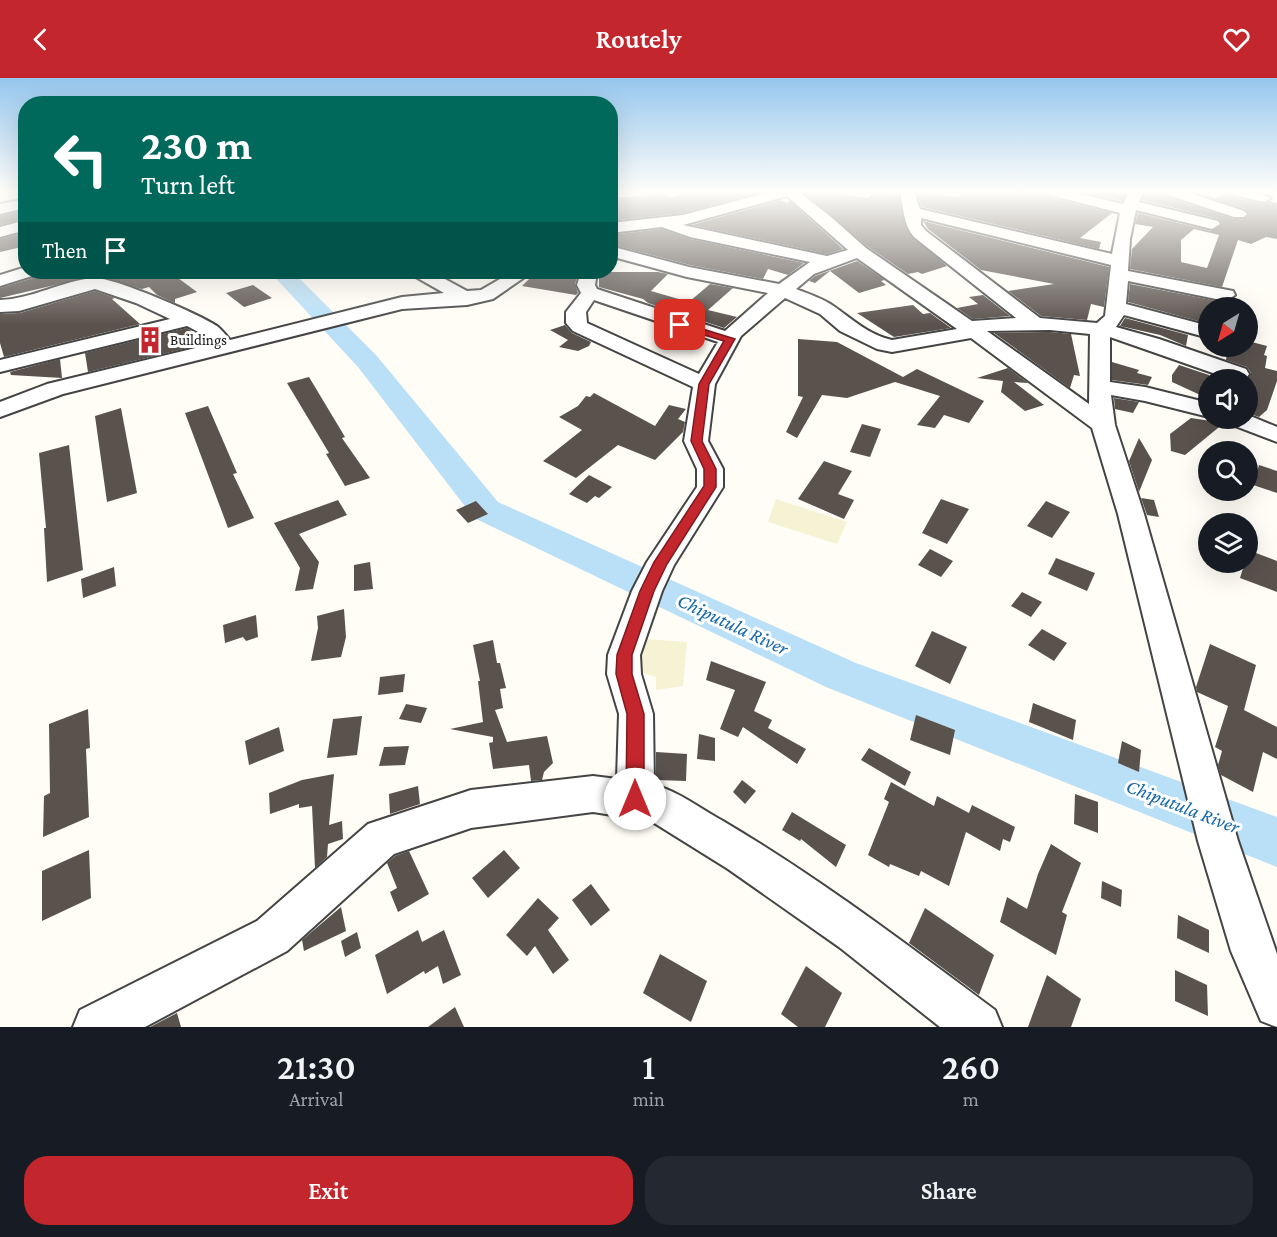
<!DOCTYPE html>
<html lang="en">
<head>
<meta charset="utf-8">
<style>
	body { margin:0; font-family:"Crimson Pro",serif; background:#242831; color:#f1f3f6; height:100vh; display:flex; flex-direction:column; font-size:22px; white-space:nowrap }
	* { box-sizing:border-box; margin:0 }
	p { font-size:20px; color:#9ea1a6 }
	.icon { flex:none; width:33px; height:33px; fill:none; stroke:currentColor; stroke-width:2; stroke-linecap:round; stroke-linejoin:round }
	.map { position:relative; height:949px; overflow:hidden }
	.panel { display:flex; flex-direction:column; background:#171b24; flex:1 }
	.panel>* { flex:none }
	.hud { position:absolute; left:18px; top:18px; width:600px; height:183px; border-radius:24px; box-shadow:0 6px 24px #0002; background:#00695c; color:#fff; overflow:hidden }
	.needle { width:39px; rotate:217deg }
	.buttons { position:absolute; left:1198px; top:219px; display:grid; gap:12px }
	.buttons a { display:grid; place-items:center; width:60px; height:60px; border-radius:50%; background:#171b24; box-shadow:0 6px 24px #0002; font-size:30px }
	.pin { position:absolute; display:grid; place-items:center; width:51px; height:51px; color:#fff; margin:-26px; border-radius:12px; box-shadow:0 3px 9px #0006 }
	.me { position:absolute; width:66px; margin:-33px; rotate:0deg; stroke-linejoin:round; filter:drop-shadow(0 0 4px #0008) }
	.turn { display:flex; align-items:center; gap:21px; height:126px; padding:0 24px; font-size:27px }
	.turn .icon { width:78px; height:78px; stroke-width:2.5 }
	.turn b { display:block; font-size:42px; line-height:51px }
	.then { display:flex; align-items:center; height:57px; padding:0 24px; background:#0003; gap:12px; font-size:22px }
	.eta { display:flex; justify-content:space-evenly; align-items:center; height:102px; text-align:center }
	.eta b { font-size:36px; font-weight:600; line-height:42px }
	.action { display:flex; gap:12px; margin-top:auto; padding:12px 24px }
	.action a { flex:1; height:69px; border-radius:24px; background:#c4262e; color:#fff; font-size:24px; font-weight:600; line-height:69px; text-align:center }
	.action a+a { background:#242831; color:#f1f3f6 }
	header { display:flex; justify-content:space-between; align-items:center; height:78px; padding:0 24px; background:#c4262e; color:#fff; font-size:27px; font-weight:600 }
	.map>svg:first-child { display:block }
	.farmland { fill:#f6f3d4 }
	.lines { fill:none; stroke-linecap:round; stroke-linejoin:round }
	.river { fill:#b9e0f7; fill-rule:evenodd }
	.building { fill:#5a524d; fill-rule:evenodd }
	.minor-casing { stroke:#444; stroke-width:4 }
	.minor { fill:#fff; fill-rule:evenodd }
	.route { fill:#c4262e; stroke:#7f191e; stroke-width:1.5 }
	.labels { text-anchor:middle; stroke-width:6; stroke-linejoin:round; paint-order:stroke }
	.far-poi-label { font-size:15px; fill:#111; stroke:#fff; text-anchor:start }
	.water-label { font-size:20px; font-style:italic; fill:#1768a6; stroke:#fff }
</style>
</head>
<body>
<header><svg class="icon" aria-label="back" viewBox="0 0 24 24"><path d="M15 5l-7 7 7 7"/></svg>Routely<svg class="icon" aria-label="heart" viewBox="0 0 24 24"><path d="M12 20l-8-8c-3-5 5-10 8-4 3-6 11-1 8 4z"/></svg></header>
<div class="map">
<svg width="1277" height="949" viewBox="0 0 1277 949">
	<rect width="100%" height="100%" fill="#fffdf5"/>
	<g class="farmland">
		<polygon points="776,421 847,444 837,466 768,444"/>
		<polygon points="632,560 687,564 683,608 656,612 656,599 640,594"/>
	</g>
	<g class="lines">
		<polygon class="river" points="270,194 293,194 376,277 498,424 856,585 1277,739 1277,789 826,609 474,440 358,289"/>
	</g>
	<g class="building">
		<polygon points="661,114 670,120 688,114 762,114 683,135 610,143 610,122 640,120"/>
		<polygon points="806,114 829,114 868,120 875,114 898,117 909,155 947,188 922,196 918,194 908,196 867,168 804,115"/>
		<polygon points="916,114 959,119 960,114 1046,114 1049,119 1112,135 1080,160 1101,164 1099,171 922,129"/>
		<polygon points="1081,114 1127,114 1122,123"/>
		<path d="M1145 114H1164L1167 119 1234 141H1244L1249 136 1245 131 1194 114 1216 120 1229 114 1233 119 1263 126 1270 123 1277 125V161L1266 159 1251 166 1238 162 1222 209 1130 191 1132 171 1153 149 1135 146 1138 135 1211 153 1222 146 1219 141 1142 122ZM1194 151 1219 157 1207 190 1181 184V162Z"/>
		<polygon points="781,122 787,125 790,123 843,171 827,176 692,147"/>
		<polygon points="26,132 26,140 0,147 0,138"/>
		<polygon points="923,143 1109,189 1104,229 1091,226 1087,242 1041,238 1008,213 1054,206 981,192 928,151"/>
		<polygon points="662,151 690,161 804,185 788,197 768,191 763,201 690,187 610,166 610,157"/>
		<polygon points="26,154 26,168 0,174 0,161"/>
		<polygon points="857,183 885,202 881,203 886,207 859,215 830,193 815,205 809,203 815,198"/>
		<polygon points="36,194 186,194 186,197 178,200 197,214 175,221 175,225 157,217 149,209 142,211 93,198 0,220 0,210 33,200"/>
		<polygon points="536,194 579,194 575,206 578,215 576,217 522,208"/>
		<polygon points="599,194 658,194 668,196 651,213 689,224 710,206 733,210 708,232 737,239 724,250 648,225 643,221 599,209"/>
		<polygon points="1130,206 1217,223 1212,225 1213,230 1209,230 1209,246 1128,224"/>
		<polygon points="253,207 272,220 244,229 226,215"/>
		<polygon points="95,213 115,220 112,221 140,246 4,279 0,265 0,236 20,235"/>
		<polygon points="983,217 1010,238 973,241 957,230 978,226 969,219"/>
		<polygon points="913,227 923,236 930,235 951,250 894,259 857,235"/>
		<polygon points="1125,240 1188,257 1186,268 1160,257 1120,248"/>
		<polygon points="565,247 572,255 591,264 589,268 578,273 559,269 568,262 550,252"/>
		<polygon points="187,250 208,265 88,294 85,275"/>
		<polygon points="1050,254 1071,256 1080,298 1074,297 1070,310 994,255"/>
		<polygon points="798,261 837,264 903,299 917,291 984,323 969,345 944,337 935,350 917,347 940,318 895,304 847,320 822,317 797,360 786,354 803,319 798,318"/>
		<polygon points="1248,263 1267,268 1264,277 1267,278 1265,290 1277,293 1277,303 1267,332 1259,339 1248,335 1248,302 1251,295 1247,289 1226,282 1228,268 1248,268"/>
		<polygon points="60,281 62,300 11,297 10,294"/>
		<polygon points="1112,284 1139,292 1137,295 1152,299 1148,307 1112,302"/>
		<polygon points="1179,287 1209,297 1209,321 1172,304 1172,297"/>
		<polygon points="1008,290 1028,305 1014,304 1044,327 1025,333 1001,314 1003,303 977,300"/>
		<polygon points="309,299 345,359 342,360 370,400 345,408 326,376 329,375 287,305"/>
		<polygon points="594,315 655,348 669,327 686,331 678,341 685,344 683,354 655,382 618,367 576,400 543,383 582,352 559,339 578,328 586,318 590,319"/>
		<polygon points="1114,320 1139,324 1133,335 1115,331"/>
		<polygon points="208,328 237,395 233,396 254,440 228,450 185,335"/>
		<polygon points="121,330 137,415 107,424 95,338"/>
		<polygon points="1191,340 1224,345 1185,377 1171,373 1170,356"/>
		<polygon points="862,346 881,351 870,379 850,374"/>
		<polygon points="1139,360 1152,382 1139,414 1129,383"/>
		<polygon points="69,367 83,492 47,504 44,450 46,450 39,375"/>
		<polygon points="824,383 852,393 838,416 854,422 844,441 798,421"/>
		<polygon points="1259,387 1277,393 1277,415 1253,407"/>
		<polygon points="589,397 612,409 599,420 595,418 587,425 569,416"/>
		<polygon points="1141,420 1154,422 1159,439 1147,437"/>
		<polygon points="941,421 969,431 947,466 922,455"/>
		<polygon points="338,422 347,437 299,456 319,484 313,511 295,513 300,490 274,445"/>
		<polygon points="476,423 488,436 468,445 456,432"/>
		<polygon points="1046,423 1070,434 1052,460 1027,448"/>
		<polygon points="930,471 953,483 941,499 918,487"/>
		<polygon points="1248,472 1277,483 1277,514 1240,500 1245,484 1248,484"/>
		<polygon points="1056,480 1095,495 1087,513 1048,496"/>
		<polygon points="370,484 373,511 354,513 354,487"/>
		<polygon points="114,489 116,508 83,520 81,501"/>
		<polygon points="1022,514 1042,524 1031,539 1011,528"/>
		<polygon points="344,531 346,559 341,579 311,583 318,550 317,538"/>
		<polygon points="256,537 258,559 246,563 243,559 225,565 223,547"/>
		<polygon points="1042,551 1067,565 1054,583 1028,567"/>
		<polygon points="932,553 967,569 950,606 915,588"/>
		<polygon points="493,562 497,585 500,585 506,610 500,611 503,630 495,632 507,664 547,658 553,685 544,694 542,702 531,703 529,687 493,691 489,665 493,664 493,659 450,651 483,644 478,603 480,603 473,567"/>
		<polygon points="1210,566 1256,587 1244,632 1277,649 1277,681 1263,674 1253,714 1221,697 1218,687 1222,673 1215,669 1228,628 1197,614 1196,609"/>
		<polygon points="711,583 766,604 754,633 772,642 768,650 806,671 797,686 743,649 738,659 720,651 735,612 706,602"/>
		<polygon points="405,596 403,614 378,617 380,599"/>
		<polygon points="1033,625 1076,642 1073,662 1029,644"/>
		<polygon points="406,626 427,630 421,645 399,641"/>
		<polygon points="88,631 90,670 86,671 89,739 43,759 44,718 50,715 49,646"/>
		<polygon points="916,637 955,652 950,677 910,662"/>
		<polygon points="362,638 357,677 327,680 333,641"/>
		<polygon points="279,649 284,673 249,687 245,663"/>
		<polygon points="699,656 715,660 715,683 697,681"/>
		<polygon points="1122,663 1141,672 1139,694 1118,685"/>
		<polygon points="409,668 405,687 379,688 384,669"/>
		<polygon points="869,670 911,694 905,708 861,682"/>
		<polygon points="656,674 687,676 686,703 656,702"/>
		<polygon points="334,696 329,747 342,743 343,761 328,766 327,779 315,790 312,728 299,730 299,726 270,736 269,715 302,702"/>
		<polygon points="742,702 756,713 745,726 733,714"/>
		<polygon points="891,704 934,728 937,718 969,735 972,727 1015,749 1010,764 1003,761 1000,773 966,754 949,808 921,793 919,798 890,786 889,789 868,777 889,724 884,721"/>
		<polygon points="418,708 420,726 390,736 389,716"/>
		<polygon points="1075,716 1098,724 1098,755 1074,746"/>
		<polygon points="792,734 846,767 836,789 801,761 800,763 782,752"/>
		<polygon points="1051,766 1081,785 1062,834 1067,837 1056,877 1000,844 1007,819 1027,831 1038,796"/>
		<polygon points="89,772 91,820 42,843 42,793"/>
		<polygon points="504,772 520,790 488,820 472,800"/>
		<polygon points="409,773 429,816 398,834 390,814 397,810 387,785 395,778"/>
		<polygon points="1102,803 1122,812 1121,829 1101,820"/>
		<polygon points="591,806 610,832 591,848 572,822"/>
		<polygon points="538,820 559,840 548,852 569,882 553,896 535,868 527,878 506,857"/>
		<polygon points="341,829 346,853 304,873 302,862"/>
		<polygon points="925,830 994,877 979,917 909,865"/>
		<polygon points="1178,837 1209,852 1209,875 1177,860"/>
		<polygon points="418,852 422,864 444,852 461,897 443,906 438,888 425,896 424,893 387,916 375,877"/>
		<polygon points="357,854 361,870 345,879 341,863"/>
		<polygon points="660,876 707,903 691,944 643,915"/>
		<polygon points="806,888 842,915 825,949 798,949 781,936"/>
		<polygon points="1175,892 1207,907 1208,938 1175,923"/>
		<polygon points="1047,897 1081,921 1071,949 1028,949"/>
		<polygon points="455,929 464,949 428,949"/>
		<polygon points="177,935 181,949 150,949"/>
	</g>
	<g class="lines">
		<defs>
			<g id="minor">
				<polygon points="610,114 647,114 640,118 610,120"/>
				<path d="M770 114H799L830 138 866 170 972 243 1016 240 914 159C903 146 904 131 900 114H914L920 131 1112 176 1120 135 1050 117 1048 114H1072L1123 126 1129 114H1143L1139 124 1218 143 1220 146 1212 151 1136 132 1130 161 1128 193 1233 213 1235 217 1226 223 1128 203 1126 226 1209 248V260L1124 237 1116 249 1159 261 1246 291 1249 296 1246 301H1230L1110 259V304L1145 309 1209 325V339L1145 323 1111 317 1115 347 1144 436 1238 763 1277 876V949L1261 943 1231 873 1198 763 1118 436 1092 350 971 260 892 274 877 271 840 253 820 236 785 220 741 258 715 306 708 363 723 391V409L674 487 662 513 640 577 641 596 653 636 654 707C678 713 701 731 723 743 818 799 906 866 995 932L1002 949H940L839 869 728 791 651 743 593 734 471 750 394 776 287 873 145 949H73L80 932 257 843 368 746 471 712 593 698 617 701 619 636 607 596 608 577 632 513 647 484 697 409V391L684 363 693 309 573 253 566 245V234L581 215 577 207 581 194H597L595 207 597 211 725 253 768 215 687 199 610 178V168L689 189 779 206 810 184 690 159 662 149 610 155V145L683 137ZM787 118 848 172 827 178 683 147ZM921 140 1111 187 1105 238 1097 245 1040 240 926 153 921 147ZM857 180 957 251 892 262C869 257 853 242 835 229 824 221 809 216 796 211L814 196ZM594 222 718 264 699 296 587 245 586 234ZM1050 252 1090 256 1089 326 987 253Z"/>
				<polygon points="1166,114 1187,114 1244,133 1247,136 1244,139 1234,139 1168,117"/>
				<polygon points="1232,114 1257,114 1271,120 1264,124 1234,117"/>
				<polygon points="26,121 26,130 0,136 0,126"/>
				<polygon points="26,142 26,152 0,159 0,149"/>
				<polygon points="26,189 26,194 34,194 32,198 0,208 0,197"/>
				<path d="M412 194H432L467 213 481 212 512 194H532L493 221 467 227 402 231 63 316 0 339V324L47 306 212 266 204 257 187 248 0 294V282L170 241 136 225 95 211 19 233 0 234V222C32 221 62 203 93 200 112 198 199 236 217 248 222 252 226 257 230 262L402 219 444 215 414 198Z"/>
				<polygon points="1248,337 1277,349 1277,364 1227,345 1224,340 1248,340"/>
			</g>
		</defs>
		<use href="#minor" class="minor-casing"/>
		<use href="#minor" class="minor"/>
	</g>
	<linearGradient id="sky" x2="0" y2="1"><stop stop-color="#95c6ee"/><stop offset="0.46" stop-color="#fffefa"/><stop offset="1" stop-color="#fffefa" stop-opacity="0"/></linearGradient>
	<rect width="1277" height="247" fill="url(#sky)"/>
	<polygon class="route" points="680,244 735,261 709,306 702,363 716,391 716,409 667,486 654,513 632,577 632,596 644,636 644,721 642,727 635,730 629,727 626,721 627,636 616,596 617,577 640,513 654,484 704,408 704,391 691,363 699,306 724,263 677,249 677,245"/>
	<defs>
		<symbol id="building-bare" viewBox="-9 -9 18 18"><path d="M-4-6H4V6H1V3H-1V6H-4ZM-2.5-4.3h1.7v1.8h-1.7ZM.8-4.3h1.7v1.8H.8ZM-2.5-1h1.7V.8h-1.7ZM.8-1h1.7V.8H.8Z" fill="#c4262e" stroke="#fff" stroke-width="2.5" paint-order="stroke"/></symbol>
	</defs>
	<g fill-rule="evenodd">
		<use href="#building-bare" x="131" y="243" width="38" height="38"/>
	</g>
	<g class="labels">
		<g class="far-poi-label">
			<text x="170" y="267">Buildings</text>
		</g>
		<g class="water-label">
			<text transform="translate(733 546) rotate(25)" y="7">Chiputula River</text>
			<text transform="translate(1183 728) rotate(21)" y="7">Chiputula River</text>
		</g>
	</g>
</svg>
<div class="buttons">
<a><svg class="needle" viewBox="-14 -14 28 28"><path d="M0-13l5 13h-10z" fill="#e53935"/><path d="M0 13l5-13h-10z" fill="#9ea1a6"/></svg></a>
<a><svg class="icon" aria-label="sound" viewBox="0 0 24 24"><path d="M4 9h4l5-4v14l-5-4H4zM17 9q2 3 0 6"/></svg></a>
<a><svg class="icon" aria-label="search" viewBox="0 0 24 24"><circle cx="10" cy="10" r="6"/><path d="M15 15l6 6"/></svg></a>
<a><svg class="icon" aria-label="layers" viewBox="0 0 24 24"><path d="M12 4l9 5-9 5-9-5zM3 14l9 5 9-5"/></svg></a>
</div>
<div class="pin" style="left:680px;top:247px;background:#d93025"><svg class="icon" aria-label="arrive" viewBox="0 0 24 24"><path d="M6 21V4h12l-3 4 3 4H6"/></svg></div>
<svg class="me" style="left:635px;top:721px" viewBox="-20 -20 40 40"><circle r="19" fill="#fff"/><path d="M0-13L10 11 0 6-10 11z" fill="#c4262e"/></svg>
<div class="hud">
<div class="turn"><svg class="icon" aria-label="left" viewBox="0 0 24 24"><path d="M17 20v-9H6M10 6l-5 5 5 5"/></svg><div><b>230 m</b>Turn left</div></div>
<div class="then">Then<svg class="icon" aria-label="arrive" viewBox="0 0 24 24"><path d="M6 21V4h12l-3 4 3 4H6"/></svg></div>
</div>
</div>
<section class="panel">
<div class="eta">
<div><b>21:30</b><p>Arrival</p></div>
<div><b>1</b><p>min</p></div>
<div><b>260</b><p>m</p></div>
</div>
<div class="action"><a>Exit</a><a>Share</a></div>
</section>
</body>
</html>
